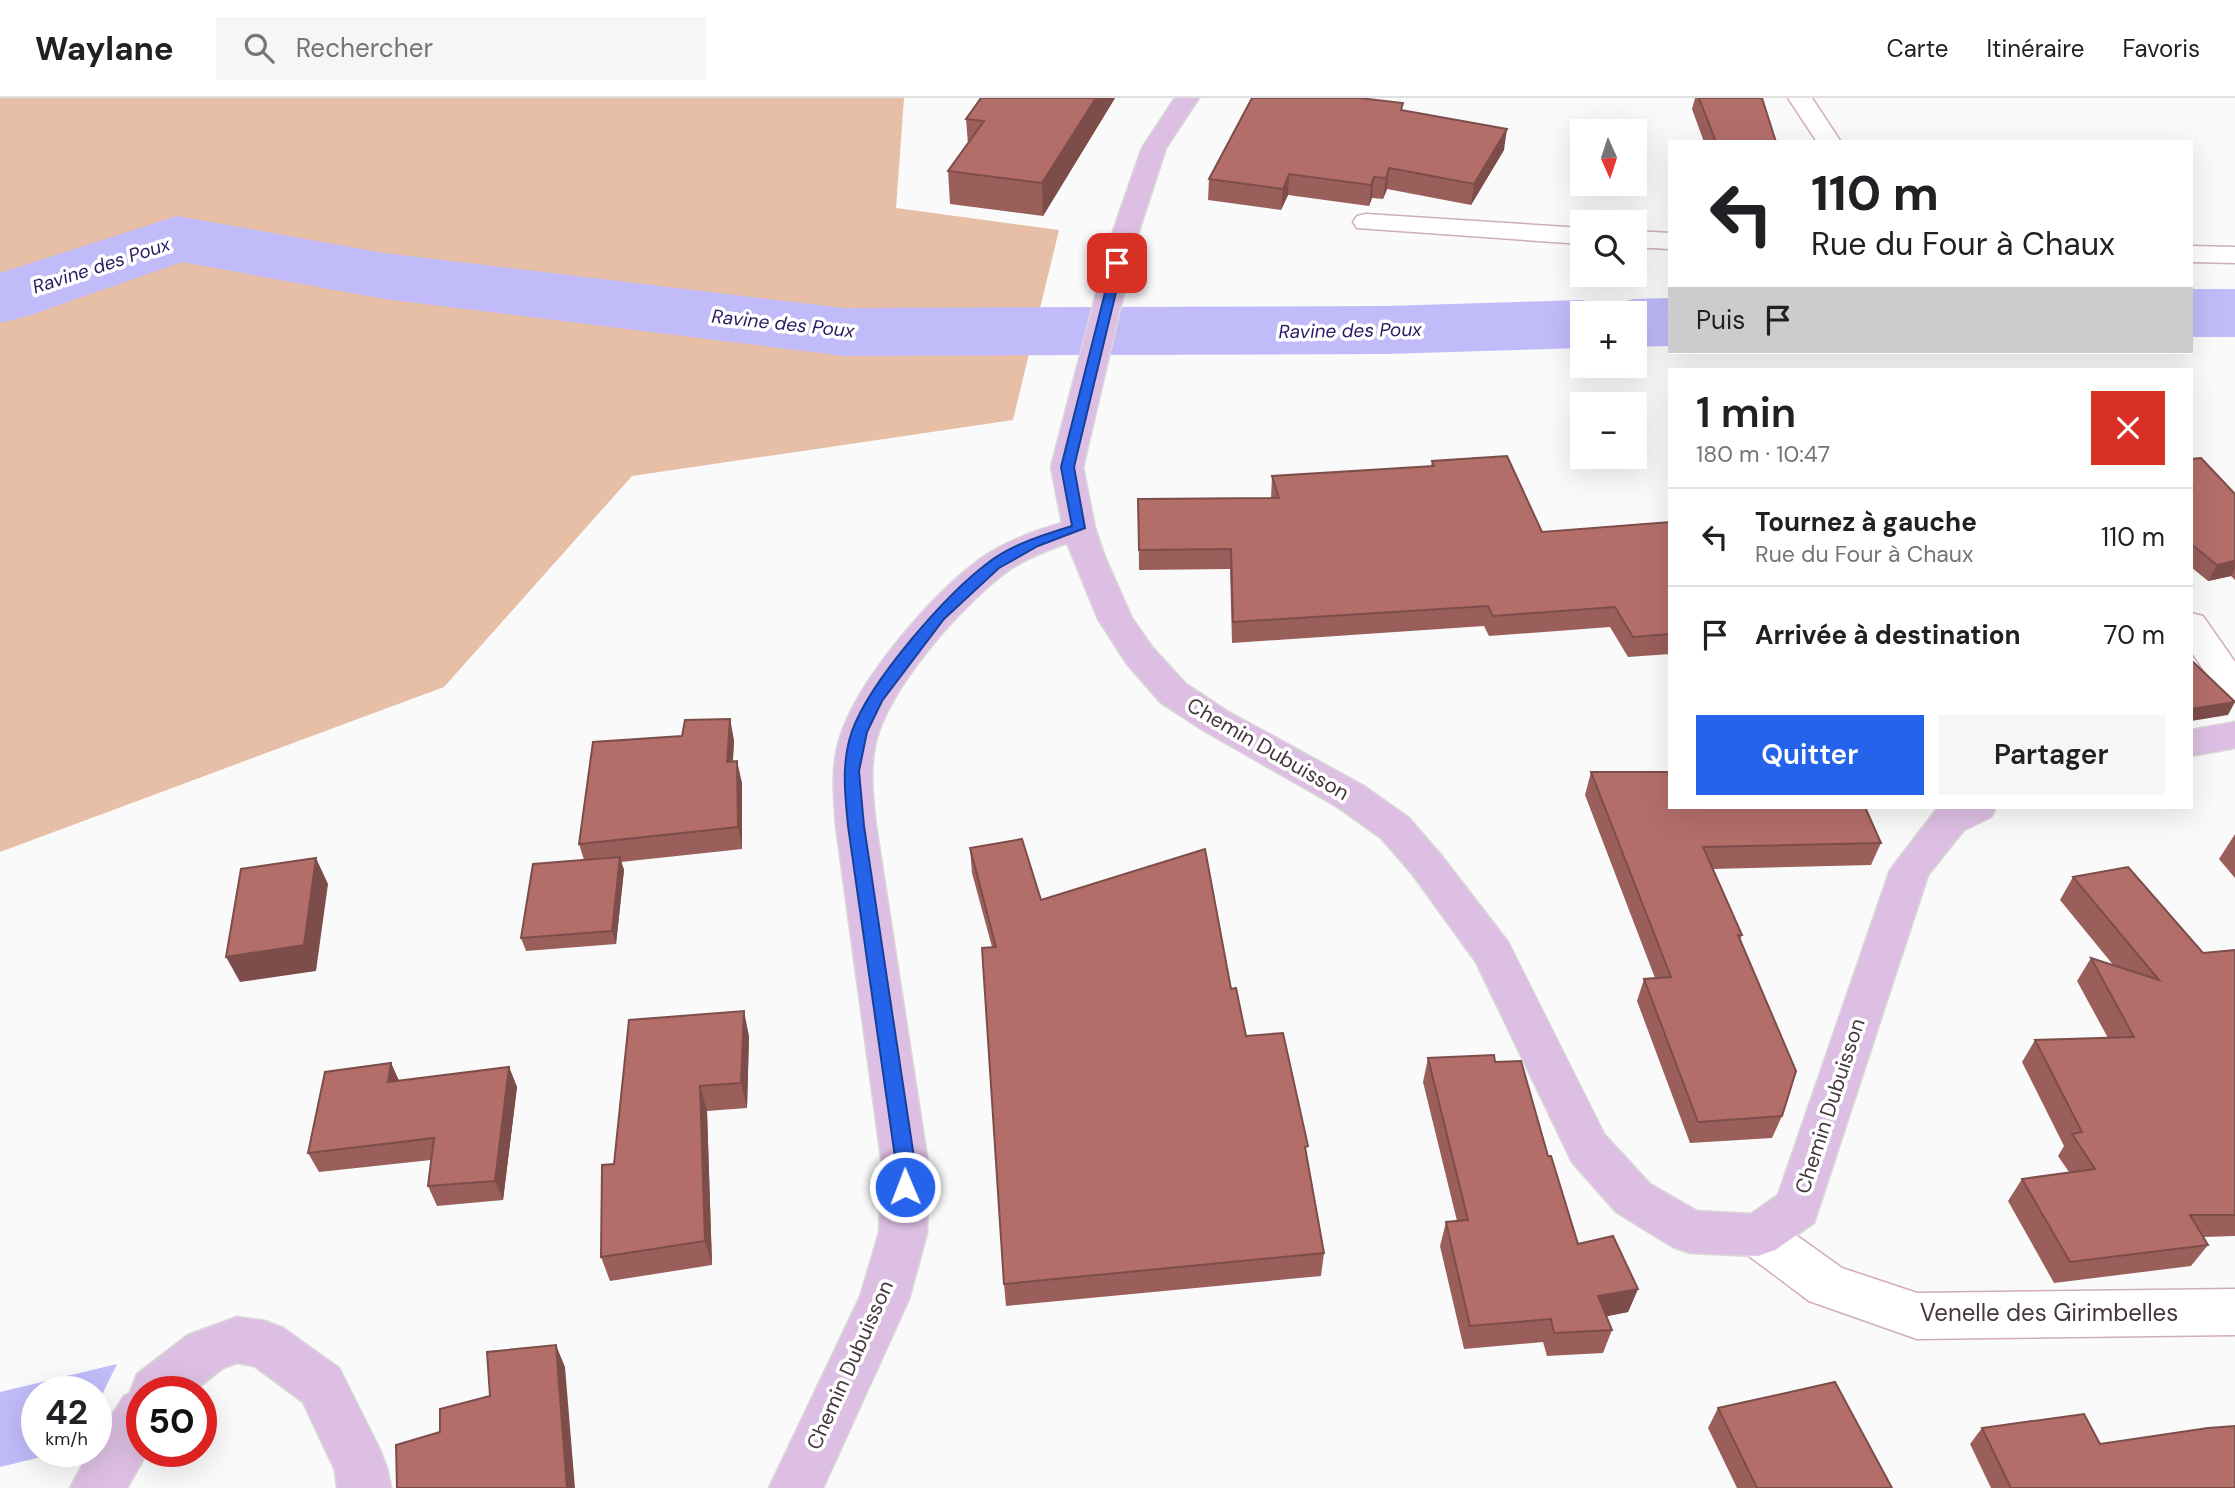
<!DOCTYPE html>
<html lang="fr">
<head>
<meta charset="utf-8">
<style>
	body { margin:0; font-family:"DM Sans",sans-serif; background:#f6f6f6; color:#202124; height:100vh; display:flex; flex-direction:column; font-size:26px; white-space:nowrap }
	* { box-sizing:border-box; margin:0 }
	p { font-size:23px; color:#757577 }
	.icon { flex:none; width:38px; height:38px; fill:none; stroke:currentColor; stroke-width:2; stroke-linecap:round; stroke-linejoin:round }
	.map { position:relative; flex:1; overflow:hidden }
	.drawer { position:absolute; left:1668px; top:270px; width:525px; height:441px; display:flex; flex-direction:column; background:#fff; border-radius:0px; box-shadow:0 7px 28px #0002 }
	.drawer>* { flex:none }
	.guide { position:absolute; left:1668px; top:42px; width:525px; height:214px; border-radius:0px; box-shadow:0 7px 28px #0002; background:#fff; color:#202124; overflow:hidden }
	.needle { width:46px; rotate:177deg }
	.buttons { position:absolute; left:1570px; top:21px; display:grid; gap:14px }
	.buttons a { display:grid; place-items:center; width:77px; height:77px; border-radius:0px; background:#fff; box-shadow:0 7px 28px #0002; font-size:35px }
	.speed { position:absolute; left:21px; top:1278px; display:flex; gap:14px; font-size:35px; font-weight:700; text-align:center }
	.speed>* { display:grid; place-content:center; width:91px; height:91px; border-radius:50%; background:#fff; box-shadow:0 7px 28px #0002; line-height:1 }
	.speed small { font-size:18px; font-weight:400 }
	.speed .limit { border:10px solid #d22; background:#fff; color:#111 }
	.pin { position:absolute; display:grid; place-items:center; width:60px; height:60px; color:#fff; margin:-30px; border-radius:14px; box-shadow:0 4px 10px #0006 }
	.me { position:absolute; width:77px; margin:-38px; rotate:359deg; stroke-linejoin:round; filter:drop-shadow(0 0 5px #0008) }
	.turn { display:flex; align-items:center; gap:24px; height:147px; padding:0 28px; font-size:32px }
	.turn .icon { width:91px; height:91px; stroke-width:2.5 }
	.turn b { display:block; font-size:49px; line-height:60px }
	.then { display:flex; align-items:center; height:66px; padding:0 28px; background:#0003; gap:14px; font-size:26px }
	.round { display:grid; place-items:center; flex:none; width:74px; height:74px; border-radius:0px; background:#f6f6f6 }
	.headline { display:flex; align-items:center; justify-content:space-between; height:119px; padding:0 28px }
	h1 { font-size:42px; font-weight:600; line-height:52px }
	.primary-button { display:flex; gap:14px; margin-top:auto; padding:14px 28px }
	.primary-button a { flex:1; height:80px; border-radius:0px; background:#2563eb; color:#fff; font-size:28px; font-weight:600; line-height:80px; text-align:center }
	.primary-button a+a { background:#f6f6f6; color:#202124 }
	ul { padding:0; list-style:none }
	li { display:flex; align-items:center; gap:21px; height:98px; padding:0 28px; border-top:2px solid #e0e0e0 }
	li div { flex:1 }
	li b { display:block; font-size:26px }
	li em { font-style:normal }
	header { display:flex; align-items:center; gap:42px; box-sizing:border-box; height:98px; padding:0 35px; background:#fff; border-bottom:2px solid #e0e0e0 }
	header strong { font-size:33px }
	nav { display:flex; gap:38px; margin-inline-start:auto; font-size:24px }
	.search { width:490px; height:63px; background:#f6f6f6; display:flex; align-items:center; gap:18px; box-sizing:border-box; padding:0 24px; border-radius:0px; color:#757577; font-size:26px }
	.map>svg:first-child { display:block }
	.green { fill:#e6bfa6 }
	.water { fill:#c1bbfa }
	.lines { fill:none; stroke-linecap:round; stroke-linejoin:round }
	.river { fill:#c1bbfa; fill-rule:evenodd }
	.minor-casing { stroke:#d1adbb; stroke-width:3 }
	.major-casing { stroke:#dad7d8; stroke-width:3 }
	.minor { fill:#fff; fill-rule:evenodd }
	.major { fill:#ddbfe3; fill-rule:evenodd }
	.wall { fill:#9a5f5b }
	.shaded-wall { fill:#7d4d4a }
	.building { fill:#b36e6a; stroke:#7d4d4a; stroke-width:2 }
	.route { fill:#2563eb; stroke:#184099; stroke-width:2 }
	.labels { text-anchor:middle; stroke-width:7; stroke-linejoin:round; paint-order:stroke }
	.far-water-label { font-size:19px; font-style:italic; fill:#2d1a62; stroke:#fff }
	.street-label { font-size:21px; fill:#45373d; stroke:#fff }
	.near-street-label { font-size:24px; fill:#45373d; stroke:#fff }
</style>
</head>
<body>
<header>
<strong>Waylane</strong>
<div class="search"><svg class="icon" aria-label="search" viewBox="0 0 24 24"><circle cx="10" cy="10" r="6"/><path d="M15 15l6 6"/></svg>Rechercher</div>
<nav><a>Carte</a><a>Itinéraire</a><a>Favoris</a></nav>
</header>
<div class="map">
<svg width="2235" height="1390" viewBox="0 0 2235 1390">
	<rect width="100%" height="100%" fill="#fafafa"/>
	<polygon class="green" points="0,0 904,0 896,110 1059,132 1013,322 632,378 444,589 0,754"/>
	<polygon class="water" points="117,1266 96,1309 96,1293 37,1293 37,1353 66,1353 0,1369 0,1294"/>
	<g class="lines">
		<g class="river">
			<polygon points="177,118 384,155 844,210 1384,208 1582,202 1606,208 1634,201 1670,200 1670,248 1634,249 1634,215 1582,215 1582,250 1384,256 844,258 384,201 182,164 28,218 0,225 0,175"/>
			<rect x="2191" y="191" width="44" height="48"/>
		</g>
		<defs>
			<g id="minor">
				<polygon points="1788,0 1812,0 1841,44 1817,44"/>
				<polygon points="1366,116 1582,130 1582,146 1357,130 1353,124 1357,118"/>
				<polygon points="1634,133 1670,135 1670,151 1634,149"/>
				<polygon points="2191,148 2235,149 2235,165 2191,164"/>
				<polygon points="2191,515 2203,518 2235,564 2235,603 2222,600 2191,553"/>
				<polygon points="1758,1116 1775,1122 1842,1170 1917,1195 2235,1191 2235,1237 1917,1241 1809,1203 1741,1152 1734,1137 1741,1122"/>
			</g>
			<g id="major">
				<path d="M1175 0H1199L1166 50 1137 139 1083 369 1095 430 1105 459 1132 520 1153 550 1186 586 1227 613 1364 688 1409 720 1441 757 1508 844 1604 1036 1650 1086 1697 1113 1751 1116 1778 1097 1890 772 1936 712 1943 709H1996L1991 719 1964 732 1928 777 1814 1125 1775 1152 1758 1158 1690 1155 1673 1149 1616 1114 1572 1064 1476 864 1413 777 1381 740 1336 708 1201 631 1160 604 1127 566 1098 521 1067 445C1047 452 1027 460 1009 472 963 505 890 588 876 643 869 671 873 700 876 728L928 1066 927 1135 909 1201 823 1390H769L860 1199 879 1135 882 1066 836 728C834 700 831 670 839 643 856 583 933 495 983 459 1007 443 1034 433 1062 425L1051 369 1111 139 1142 50Z"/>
				<polygon points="2235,624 2235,650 2191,658 2191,632"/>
				<polygon points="237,1219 265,1223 283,1230 339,1270 380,1352 387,1370 391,1390 337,1390 335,1372 303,1304 254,1268 237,1265 223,1270 194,1293 142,1293 142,1353 148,1353 127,1390 70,1390 90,1353 96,1353 96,1342 124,1298 130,1295 137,1276 188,1237"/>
			</g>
		</defs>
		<use href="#minor" class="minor-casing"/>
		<use href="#major" class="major-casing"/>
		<use href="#minor" class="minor"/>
		<use href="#major" class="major"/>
	</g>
	<g class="wall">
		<polygon points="1115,0 1043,118 950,106 948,73 968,46 966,21"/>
		<polygon points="1695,0 1762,0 1776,44 1704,44 1692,11"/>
		<polygon points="1402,12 1504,52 1471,107 1387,91 1383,101 1372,100 1369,108 1288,97 1281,112 1208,102 1209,81"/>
		<polygon points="2191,361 2235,396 2235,482 2231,478 2208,483 2191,469"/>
		<polygon points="1432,363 1542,434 1670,424 1670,556 1628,559 1610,529 1489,538 1484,528 1232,545 1230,471 1139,472 1138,401 1271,400 1272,378 1431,368"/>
		<polygon points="730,621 734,643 733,663 742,685 742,751 621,764 624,772 616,846 526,853 521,840 584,762 579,746 682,638"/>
		<polygon points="1591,674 1881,745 1871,767 1713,771 1742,837 1740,842 1782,1018 1772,1040 1690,1045 1637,903 1644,881 1655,880 1585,697"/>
		<polygon points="2235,736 2235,780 2219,761"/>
		<polygon points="970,750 1041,802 1231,891 1246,938 1307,1060 1324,1155 1321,1178 1006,1208 1004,1186 992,849 972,775"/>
		<polygon points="2073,779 2203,855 2235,852 2235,1138 2203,1139 2208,1147 2191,1168 2054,1185 2008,1103 2022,1081 2069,1074 2058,1058 2064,1048 2022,964 2035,942 2108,940 2077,883 2091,860 2114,868 2060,802"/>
		<polygon points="749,938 747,1010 707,1013 712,1167 610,1183 601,1159 614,1066"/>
		<polygon points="1428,960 1495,964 1548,1058 1578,1146 1638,1191 1628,1214 1606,1218 1612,1232 1603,1255 1547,1258 1543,1244 1464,1251 1440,1148 1446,1124 1457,1123 1423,984"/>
		<polygon points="391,965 399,983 509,969 517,989 503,1102 437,1108 428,1088 431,1062 319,1074 308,1055"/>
		<polygon points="1718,1310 1892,1390 1737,1390 1708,1330"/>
		<polygon points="1982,1330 2100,1346 2235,1390 1991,1390 1970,1346"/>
	</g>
	<g class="shaded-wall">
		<polygon points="1096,0 1115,0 1043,118 1042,85"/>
		<polygon points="1507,31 1504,52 1471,107 1474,86"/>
		<polygon points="1389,70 1387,91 1383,101 1386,80"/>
		<polygon points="1289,76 1288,97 1281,112 1283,91"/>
		<polygon points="1374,79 1372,100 1369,108 1371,87"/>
		<polygon points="2235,463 2235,470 2231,478 2208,483 2217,467"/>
		<polygon points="2235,604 2228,617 2191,623 2191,611"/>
		<polygon points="730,621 734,643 731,686 727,664"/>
		<polygon points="737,663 742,685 742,751 738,729"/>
		<polygon points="620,759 624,772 616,846 612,833"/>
		<polygon points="316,760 328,786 316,873 240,884 226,859"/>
		<polygon points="744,913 749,938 747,1010 741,985"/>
		<polygon points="391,965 400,985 388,984"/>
		<polygon points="509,969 517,989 503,1102 495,1083"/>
		<polygon points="700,988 707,1013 712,1167 705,1143"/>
		<polygon points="1638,1191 1628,1214 1589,1222 1598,1198"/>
		<polygon points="556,1247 565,1269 575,1390 567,1390"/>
	</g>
	<g class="building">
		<polygon points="981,0 1096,0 1042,85 948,73 984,23 966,21"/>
		<polygon points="1252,0 1359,0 1403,5 1401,12 1507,31 1474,86 1389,70 1386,80 1374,79 1371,87 1289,76 1283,91 1209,81"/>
		<polygon points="1699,0 1762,0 1776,44 1716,44"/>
		<polygon points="1507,358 1542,434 1670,424 1670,536 1633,539 1615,509 1493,518 1488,508 1233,524 1231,451 1139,452 1138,401 1279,400 1272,378 1434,368 1432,363"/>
		<polygon points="2201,360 2235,396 2235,463 2217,467 2191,446 2191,361"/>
		<polygon points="2191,562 2235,604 2191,611"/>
		<polygon points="730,621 727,664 737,663 738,729 579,746 593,644 682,638 685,622"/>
		<polygon points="1591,674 1670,674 1670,709 1865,709 1881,745 1703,749 1742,837 1738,837 1796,973 1782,1018 1698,1024 1644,881 1671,879"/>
		<polygon points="1022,741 1041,802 1205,751 1231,891 1236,890 1246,938 1283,935 1308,1048 1305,1049 1324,1155 1004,1186 982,850 996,849 970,750"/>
		<polygon points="620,759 612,833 521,840 533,766"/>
		<polygon points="316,760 304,847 226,859 241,771"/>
		<polygon points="2128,769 2203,855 2235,852 2235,1117 2190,1117 2208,1147 2070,1164 2022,1081 2095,1071 2072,1036 2082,1034 2035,942 2134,939 2091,860 2159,882 2073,779"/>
		<polygon points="744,913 741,985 700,988 705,1143 601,1159 602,1067 614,1066 629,922"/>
		<polygon points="1494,957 1495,964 1521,963 1548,1058 1551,1058 1578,1146 1613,1138 1638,1191 1598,1198 1612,1232 1554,1235 1551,1221 1470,1228 1446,1124 1468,1122 1428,960"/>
		<polygon points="391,965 388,984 509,969 495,1083 428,1088 434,1040 308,1055 325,974"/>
		<polygon points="556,1247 567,1390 397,1390 396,1347 440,1334 440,1311 490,1298 487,1254"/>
		<polygon points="1835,1284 1892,1390 1757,1390 1718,1310"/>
		<polygon points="2084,1316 2100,1346 2208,1330 2235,1328 2235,1390 2011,1390 1982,1330"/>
	</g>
	<path class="route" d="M1113 163 1123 165 1074 369 1085 430 1038 448 999 470 944 521 882 603 867 634 859 673 864 728 915 1066 911 1095 905 1097 898 1095 895 1089 896 1066 848 728C845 696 841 665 852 633 871 582 945 497 989 464 1013 446 1043 437 1072 428L1061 369Z"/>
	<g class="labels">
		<g class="far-water-label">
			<text transform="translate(101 167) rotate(-18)" y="7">Ravine des Poux</text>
			<text transform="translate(783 225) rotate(6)" y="7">Ravine des Poux</text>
			<text transform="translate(1350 232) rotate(-1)" y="7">Ravine des Poux</text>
		</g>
		<g class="street-label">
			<text transform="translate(1268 651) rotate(30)" y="7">Chemin Dubuisson</text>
			<text transform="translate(1830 1008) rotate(-72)" y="7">Chemin Dubuisson</text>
			<text transform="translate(850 1267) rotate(-66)" y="7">Chemin Dubuisson</text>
		</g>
		<g class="near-street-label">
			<text x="2049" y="1223">Venelle des Girimbelles</text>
		</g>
	</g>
</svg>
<div class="buttons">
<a><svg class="needle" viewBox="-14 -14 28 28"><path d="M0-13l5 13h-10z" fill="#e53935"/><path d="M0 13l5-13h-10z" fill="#757577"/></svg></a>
<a><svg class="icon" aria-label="search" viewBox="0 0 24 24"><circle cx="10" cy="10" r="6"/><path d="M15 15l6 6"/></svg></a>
<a>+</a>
<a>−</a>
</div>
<div class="speed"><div>42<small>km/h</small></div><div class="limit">50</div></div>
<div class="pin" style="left:1117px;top:165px;background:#d93025"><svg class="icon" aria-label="arrive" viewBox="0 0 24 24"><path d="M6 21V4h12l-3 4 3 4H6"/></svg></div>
<svg class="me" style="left:905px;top:1089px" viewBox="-20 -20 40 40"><circle r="17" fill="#2563eb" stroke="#fff" stroke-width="3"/><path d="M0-11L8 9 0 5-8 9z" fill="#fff"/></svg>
<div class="guide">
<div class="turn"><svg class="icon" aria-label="left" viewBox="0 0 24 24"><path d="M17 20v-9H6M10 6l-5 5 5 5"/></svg><div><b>110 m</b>Rue du Four à Chaux</div></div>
<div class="then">Puis<svg class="icon" aria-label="arrive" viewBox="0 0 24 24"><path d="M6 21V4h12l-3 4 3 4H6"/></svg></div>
</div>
<section class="drawer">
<div class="headline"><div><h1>1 min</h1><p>180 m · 10:47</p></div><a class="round" style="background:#d93025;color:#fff"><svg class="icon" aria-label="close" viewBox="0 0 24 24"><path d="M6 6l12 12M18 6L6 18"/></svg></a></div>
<ul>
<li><svg class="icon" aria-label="left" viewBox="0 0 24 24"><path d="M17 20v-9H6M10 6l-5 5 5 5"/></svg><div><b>Tournez à gauche</b><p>Rue du Four à Chaux</p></div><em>110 m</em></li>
<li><svg class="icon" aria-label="arrive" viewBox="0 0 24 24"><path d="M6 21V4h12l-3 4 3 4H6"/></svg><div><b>Arrivée à destination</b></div><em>70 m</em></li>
</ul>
<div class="primary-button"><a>Quitter</a><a>Partager</a></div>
</section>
</div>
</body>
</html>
